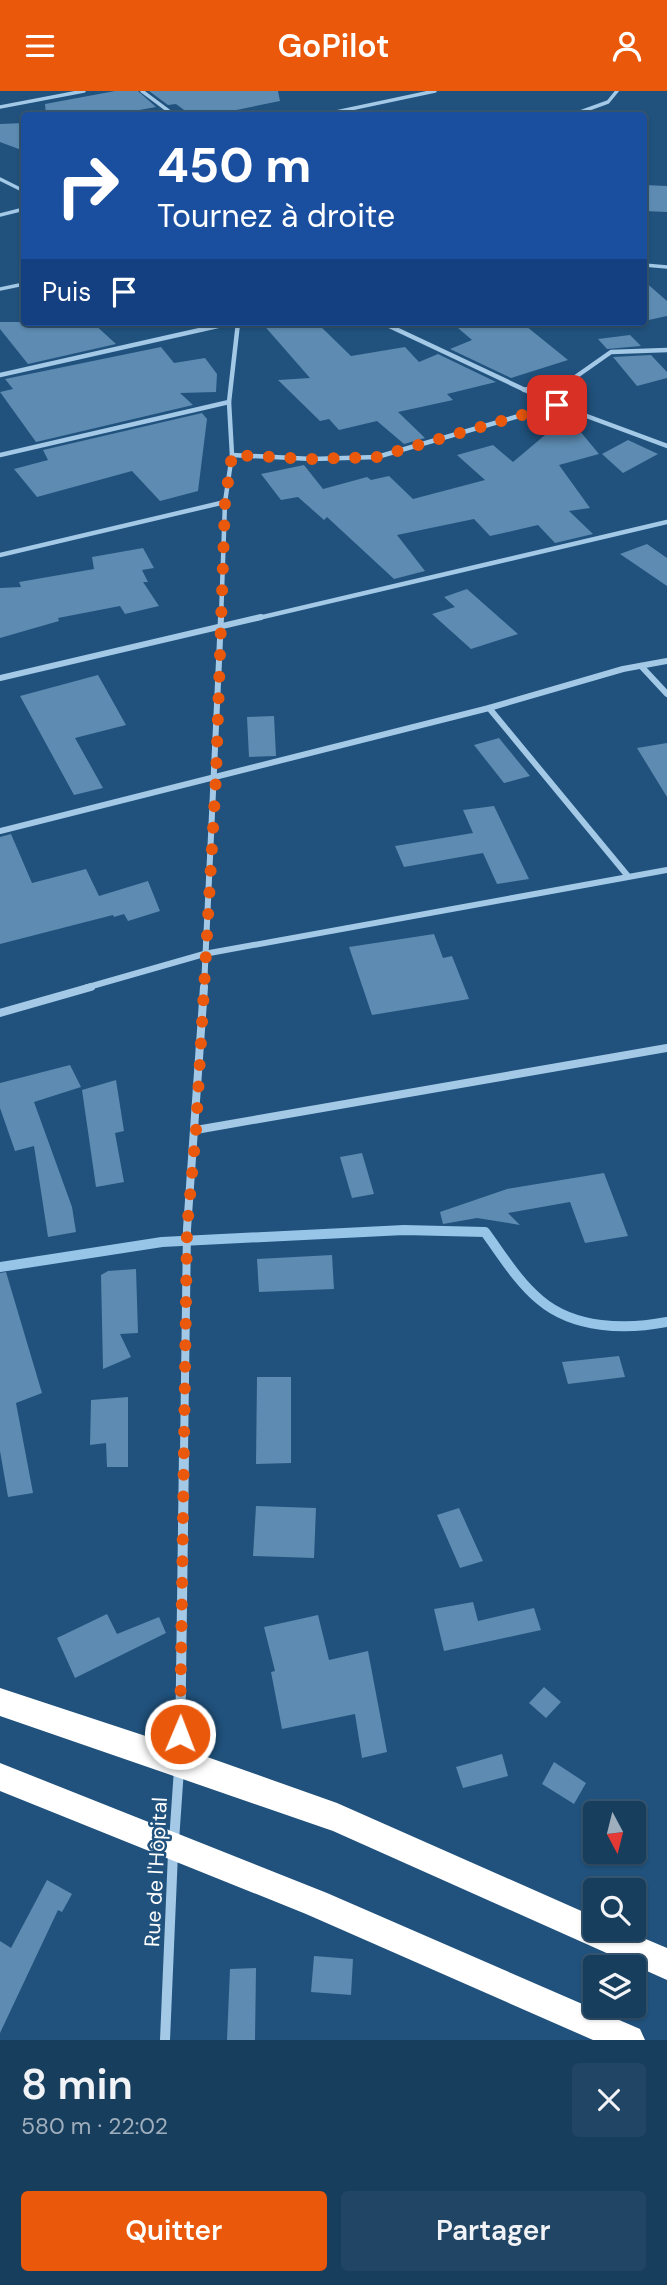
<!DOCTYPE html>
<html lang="fr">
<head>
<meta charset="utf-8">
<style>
	body { margin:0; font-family:"DM Sans",sans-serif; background:#214564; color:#f1f3f6; height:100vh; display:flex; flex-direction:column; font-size:26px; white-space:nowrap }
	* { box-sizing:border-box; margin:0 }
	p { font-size:23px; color:#9faebc }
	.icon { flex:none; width:38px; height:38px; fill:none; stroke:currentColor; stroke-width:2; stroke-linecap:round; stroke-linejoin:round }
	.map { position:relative; height:1949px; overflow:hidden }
	.details { display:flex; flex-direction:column; background:#183e5e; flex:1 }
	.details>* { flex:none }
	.banner { position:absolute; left:21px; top:21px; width:626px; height:214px; border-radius:7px; box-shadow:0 2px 5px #0004,0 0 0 2px #365773; background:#1a4fa0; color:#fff; overflow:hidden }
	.needle { width:46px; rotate:173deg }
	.tools { position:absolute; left:583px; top:1710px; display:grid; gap:14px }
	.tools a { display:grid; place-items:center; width:63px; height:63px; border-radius:7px; background:#183e5e; box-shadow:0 2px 5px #0004,0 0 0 2px #365773; font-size:35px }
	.pin { position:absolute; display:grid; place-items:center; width:60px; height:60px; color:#fff; margin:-30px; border-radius:14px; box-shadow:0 4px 10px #0006 }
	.me { position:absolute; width:77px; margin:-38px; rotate:1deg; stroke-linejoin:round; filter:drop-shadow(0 0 5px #0008) }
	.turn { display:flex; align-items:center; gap:24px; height:147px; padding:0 21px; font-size:32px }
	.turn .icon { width:91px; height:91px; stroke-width:2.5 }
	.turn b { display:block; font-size:49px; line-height:60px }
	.then { display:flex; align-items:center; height:66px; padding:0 21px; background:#0003; gap:14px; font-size:26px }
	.round { display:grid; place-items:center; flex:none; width:74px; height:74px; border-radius:7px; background:#214564 }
	.head { display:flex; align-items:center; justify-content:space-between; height:119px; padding:0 21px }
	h1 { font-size:42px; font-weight:600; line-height:52px }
	.cta { display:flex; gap:14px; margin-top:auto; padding:14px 21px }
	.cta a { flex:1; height:80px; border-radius:7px; background:#ea580c; color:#fff; font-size:28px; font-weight:600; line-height:80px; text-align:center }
	.cta a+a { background:#214564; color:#f1f3f6 }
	header { display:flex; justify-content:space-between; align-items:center; height:91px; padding:0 21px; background:#ea580c; color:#fff; font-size:32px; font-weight:600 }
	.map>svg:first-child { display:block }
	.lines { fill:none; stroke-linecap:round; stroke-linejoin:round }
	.stream { stroke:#96c5e8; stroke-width:10 }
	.building { fill:#5d8bb1 }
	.street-far4 { stroke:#a3c9e7; stroke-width:3.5 }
	.street-far3 { stroke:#a3c9e7; stroke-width:4.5 }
	.street-far2 { stroke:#a3c9e7; stroke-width:6 }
	.street-far1 { stroke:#a3c9e7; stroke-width:8 }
	.street { stroke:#a3c9e7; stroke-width:10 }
	.highway { fill:#fff; fill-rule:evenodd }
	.route { stroke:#ea580c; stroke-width:12; stroke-dasharray:0 21.6 }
	.labels { text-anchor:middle; stroke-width:5; stroke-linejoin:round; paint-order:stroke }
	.street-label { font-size:21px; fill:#fff; stroke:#20527d }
</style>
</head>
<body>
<header><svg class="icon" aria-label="menu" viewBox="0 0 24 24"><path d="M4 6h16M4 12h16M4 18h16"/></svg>GoPilot<svg class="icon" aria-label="person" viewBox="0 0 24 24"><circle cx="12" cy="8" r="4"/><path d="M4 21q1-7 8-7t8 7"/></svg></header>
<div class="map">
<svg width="667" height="1949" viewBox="0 0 667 1949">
	<rect width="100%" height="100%" fill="#20527d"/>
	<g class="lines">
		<path class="stream" d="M0 1176 162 1151 404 1139 485 1141C502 1164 518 1191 540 1209 574 1238 626 1239 667 1231"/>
	</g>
	<g class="building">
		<polygon points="115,0 138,0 156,16 134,20 137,24 46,24 45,13"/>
		<polygon points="149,0 278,0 280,10 212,24 191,24 176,13 168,14"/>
		<polygon points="24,32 24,60 0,51 0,33"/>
		<polygon points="644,94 667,95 667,121 644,120"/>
		<polygon points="644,190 667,210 667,225 644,230"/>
		<polygon points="0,231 59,231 62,235 92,231 116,253 28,273 0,238"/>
		<polygon points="261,231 316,231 351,265 405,256 419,271 438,263 496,291 447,303 453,309 398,321 425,347 404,353 377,330 339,339 329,328 320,330 278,289 310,287"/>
		<polygon points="484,231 507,234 521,231 568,269 511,287 450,258 472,249 458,237"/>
		<polygon points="630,244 641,255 607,258 598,248"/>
		<polygon points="161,256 174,272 205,267 217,283 216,301 180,302 193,314 36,351 0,301 13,298 5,288"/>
		<polygon points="651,264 667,281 667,287 637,295 613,266"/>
		<polygon points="202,322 207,328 198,400 160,410 132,380 37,406 14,378 48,369 43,359"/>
		<polygon points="570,335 579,339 599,363 559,374 590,417 569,420 593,443 555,452 538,434 490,445 474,428 397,444 425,480 394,488 327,426 324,429 298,406 281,409 261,383 304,374 323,398 367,386 371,389 389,385 413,408 485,389 457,364 493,354 513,371 551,339"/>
		<polygon points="628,349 658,363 623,382 602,363"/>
		<polygon points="647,453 667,467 667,495 620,463"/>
		<polygon points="143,457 154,477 142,479 148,491 143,491 159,515 125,523 120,515 58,527 59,530 0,547 0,497 21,496 19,491 94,478 92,466"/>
		<polygon points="467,498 518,543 471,558 432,523 455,516 444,506"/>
		<polygon points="98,584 126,634 75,647 103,697 74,704 20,605"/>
		<polygon points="274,625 276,665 249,666 247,626"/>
		<polygon points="499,647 530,685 504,692 474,654"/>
		<polygon points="667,652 667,706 637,657"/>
		<polygon points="494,715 529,788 497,793 483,762 404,776 395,755 473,742 463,719"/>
		<polygon points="11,743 32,792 86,778 99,805 148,790 160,820 128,830 124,823 114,826 113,824 0,853 0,746"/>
		<polygon points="434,843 443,867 452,865 469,908 372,924 349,856"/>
		<polygon points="70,974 81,996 34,1011 72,1116 76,1141 48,1146 34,1055 15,1060 0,1017 0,992"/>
		<polygon points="116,989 124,1040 115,1042 124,1091 96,1096 82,999"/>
		<polygon points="362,1062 374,1103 352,1107 340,1066"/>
		<polygon points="604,1082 628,1145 585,1152 570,1111 508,1122 520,1134 477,1127 443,1133 440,1121 507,1098"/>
		<polygon points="332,1164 334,1198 259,1201 257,1168"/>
		<polygon points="136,1178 138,1242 120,1243 131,1266 103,1278 101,1184 108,1180"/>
		<polygon points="6,1181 42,1302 16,1312 33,1402 8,1406 0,1360 0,1182"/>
		<polygon points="619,1265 625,1286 568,1293 562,1271"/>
		<polygon points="257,1286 291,1286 291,1372 256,1373"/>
		<polygon points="128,1306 128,1376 107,1376 106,1352 90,1354 91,1309"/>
		<polygon points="256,1415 316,1417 314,1467 253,1465"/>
		<polygon points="459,1417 483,1470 460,1477 437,1424"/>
		<polygon points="473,1511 478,1530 534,1517 541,1539 444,1560 434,1518"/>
		<polygon points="107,1523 117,1543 159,1526 166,1542 75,1587 57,1547"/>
		<polygon points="318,1524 329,1569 368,1560 387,1661 362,1667 355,1623 282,1638 271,1581 275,1580 264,1536"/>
		<polygon points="544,1596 561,1611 546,1627 529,1612"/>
		<polygon points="502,1663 508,1685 463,1697 456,1676"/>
		<polygon points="554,1671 586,1692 574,1713 542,1693"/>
		<polygon points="47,1789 72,1803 62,1821 58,1819 0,1942 0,1850 11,1857"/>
		<polygon points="314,1865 353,1868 351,1904 311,1901"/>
		<polygon points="256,1877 255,1949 227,1949 230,1878"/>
	</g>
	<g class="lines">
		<g class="street-far4">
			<polyline points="142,0 174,24"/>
			<polyline points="0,16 84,0"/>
			<polyline points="322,24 435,0"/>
			<polyline points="572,24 608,11 617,0"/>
			<polyline points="0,88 24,100"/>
			<polyline points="0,124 24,118"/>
			<polyline points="644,174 667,176"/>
			<polyline points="0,198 24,193"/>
			<polyline points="380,231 386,234"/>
			<polyline points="224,234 237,231"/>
			<polyline points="238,234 238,231"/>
		</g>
		<g class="street-far3">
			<polyline points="383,232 557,314 667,355"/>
			<polyline points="0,284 231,232"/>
			<polyline points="524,299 574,287 611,261 667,259"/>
			<polyline points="0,364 229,311"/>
			<polyline points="232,364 312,368 377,366 557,314"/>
			<polyline points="0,464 225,411"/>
			<polyline points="221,528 225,411 232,364 229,311 238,232"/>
			<polyline points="254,528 667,431"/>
		</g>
		<g class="street-far2">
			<polyline points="641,575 667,603"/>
			<polyline points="0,587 261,526"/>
			<polyline points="489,617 627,784"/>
			<polyline points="0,740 489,617 623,578 667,570"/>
			<polyline points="85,897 204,863 667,779"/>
			<polyline points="204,897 221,526"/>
		</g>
		<g class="street-far1">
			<polyline points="0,922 91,896"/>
			<polyline points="196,1039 667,957"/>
			<polyline points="184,1363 187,1138 204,896"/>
		</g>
		<g class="street">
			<polyline points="180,1663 184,1361"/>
			<polyline points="174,1750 179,1678"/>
			<polyline points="165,1949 173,1762"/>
		</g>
		<g class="highway">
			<polygon points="0,1597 179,1656 337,1712 595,1826 595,1838 622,1838 667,1857 667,1889 333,1740 0,1625"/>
			<polygon points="0,1672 327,1802 640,1938 645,1949 593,1949 306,1823 0,1700"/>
		</g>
	</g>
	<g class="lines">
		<polyline class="route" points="180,1643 187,1138 196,1039 216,685 225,411 232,364 312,368 377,366 557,314"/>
	</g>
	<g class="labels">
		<g class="street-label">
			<text transform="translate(156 1781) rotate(-87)" y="7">Rue de l'Hôpital</text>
		</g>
	</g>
</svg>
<div class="tools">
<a><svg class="needle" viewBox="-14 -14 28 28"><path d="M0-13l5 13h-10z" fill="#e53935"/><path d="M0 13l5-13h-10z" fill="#9faebc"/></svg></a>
<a><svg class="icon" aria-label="search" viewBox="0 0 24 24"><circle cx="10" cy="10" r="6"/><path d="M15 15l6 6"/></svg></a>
<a><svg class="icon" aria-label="layers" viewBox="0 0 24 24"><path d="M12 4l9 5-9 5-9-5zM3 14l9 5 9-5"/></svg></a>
</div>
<div class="pin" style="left:557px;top:314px;background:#d93025"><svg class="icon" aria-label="arrive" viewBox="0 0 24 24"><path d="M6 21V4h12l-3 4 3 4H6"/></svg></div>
<svg class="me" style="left:180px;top:1643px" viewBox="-20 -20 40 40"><circle r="17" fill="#ea580c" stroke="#fff" stroke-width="3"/><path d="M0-11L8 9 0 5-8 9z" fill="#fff"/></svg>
<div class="banner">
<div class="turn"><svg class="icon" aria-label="right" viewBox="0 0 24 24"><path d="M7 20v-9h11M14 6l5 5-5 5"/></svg><div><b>450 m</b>Tournez à droite</div></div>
<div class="then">Puis<svg class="icon" aria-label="arrive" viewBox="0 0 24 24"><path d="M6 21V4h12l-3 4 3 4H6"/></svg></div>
</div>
</div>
<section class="details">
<div class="head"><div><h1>8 min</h1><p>580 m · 22:02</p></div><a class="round"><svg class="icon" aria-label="close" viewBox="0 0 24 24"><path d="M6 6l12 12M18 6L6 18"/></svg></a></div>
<div class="cta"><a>Quitter</a><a>Partager</a></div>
</section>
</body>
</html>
